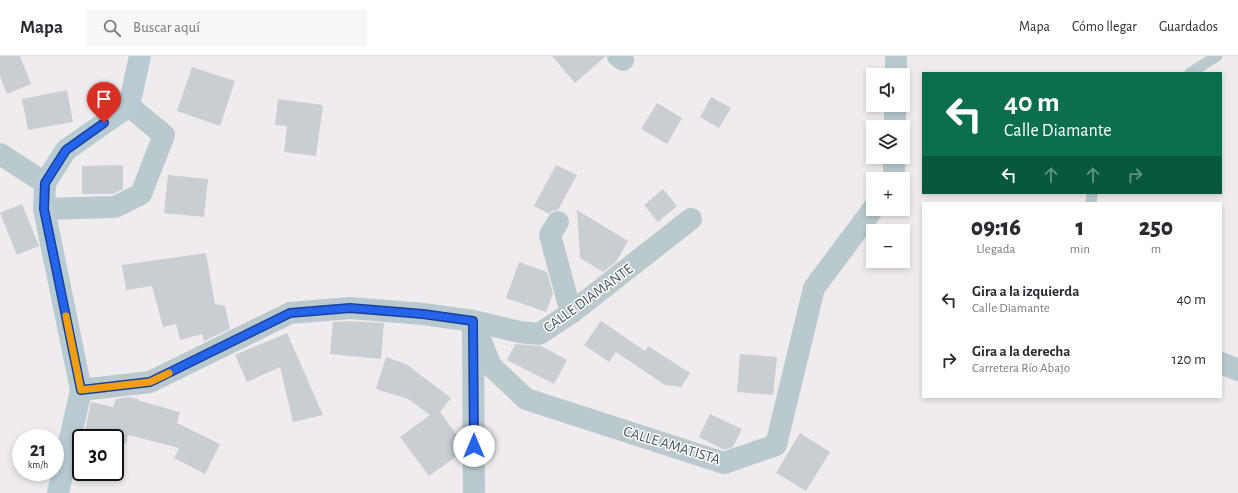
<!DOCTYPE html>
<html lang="es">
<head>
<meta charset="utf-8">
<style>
	body { margin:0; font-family:"Alegreya Sans",sans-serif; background:#f7f7f7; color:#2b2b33; height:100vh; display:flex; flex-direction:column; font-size:15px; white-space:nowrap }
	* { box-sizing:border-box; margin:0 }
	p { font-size:13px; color:#7c7c81 }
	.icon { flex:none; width:22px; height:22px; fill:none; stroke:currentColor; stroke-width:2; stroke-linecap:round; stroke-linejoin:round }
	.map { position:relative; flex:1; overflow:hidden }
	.side { position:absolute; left:922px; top:146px; width:300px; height:196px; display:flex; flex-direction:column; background:#fff; border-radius:0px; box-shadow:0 2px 6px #0003 }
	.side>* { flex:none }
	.hud { position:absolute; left:922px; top:16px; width:300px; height:122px; border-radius:0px; box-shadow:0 2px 6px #0003; background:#0b6e4f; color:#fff; overflow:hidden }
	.tools { position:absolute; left:866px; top:12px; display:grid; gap:8px }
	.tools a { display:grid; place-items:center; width:44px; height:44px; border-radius:0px; background:#fff; box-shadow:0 2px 6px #0003; font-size:20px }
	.speed { position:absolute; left:12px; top:373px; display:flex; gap:8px; font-size:20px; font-weight:700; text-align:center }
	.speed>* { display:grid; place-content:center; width:52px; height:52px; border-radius:50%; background:#fff; box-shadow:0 2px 6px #0003; line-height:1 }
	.speed small { font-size:10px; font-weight:400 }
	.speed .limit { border:2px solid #111; border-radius:6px; background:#fff; color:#111 }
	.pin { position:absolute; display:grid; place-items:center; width:34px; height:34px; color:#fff; margin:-41px -17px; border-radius:50% 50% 50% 0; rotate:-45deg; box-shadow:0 0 4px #0007 }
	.pin .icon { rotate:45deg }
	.me { position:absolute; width:44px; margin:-22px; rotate:0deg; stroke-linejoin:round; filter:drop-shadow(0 0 3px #0008) }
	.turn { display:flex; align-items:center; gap:14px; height:84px; padding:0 16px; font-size:18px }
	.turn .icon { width:52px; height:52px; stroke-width:2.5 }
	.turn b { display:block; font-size:28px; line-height:34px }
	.lanes { display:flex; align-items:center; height:38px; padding:0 16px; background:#0003; justify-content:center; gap:20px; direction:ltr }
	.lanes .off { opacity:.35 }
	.eta { display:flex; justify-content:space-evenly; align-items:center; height:68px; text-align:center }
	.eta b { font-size:24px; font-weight:800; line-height:28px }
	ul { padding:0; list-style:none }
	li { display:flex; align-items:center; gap:12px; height:60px; padding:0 16px }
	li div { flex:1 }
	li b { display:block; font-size:15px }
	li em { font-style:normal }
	header { display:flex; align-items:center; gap:24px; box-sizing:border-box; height:56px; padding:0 20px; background:#fff; border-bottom:1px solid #e1e1e2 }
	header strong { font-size:19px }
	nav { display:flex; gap:22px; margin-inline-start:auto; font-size:14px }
	.search { width:280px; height:36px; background:#f7f7f7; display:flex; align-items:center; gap:10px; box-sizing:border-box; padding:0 14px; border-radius:0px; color:#7c7c81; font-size:15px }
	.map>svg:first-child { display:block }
	.building { fill:#c8ced2 }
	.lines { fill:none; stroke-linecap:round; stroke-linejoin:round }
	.lane { stroke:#b9c9ce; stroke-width:11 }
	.street { stroke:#b9c9ce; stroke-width:22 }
	.secondary { stroke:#b8cbd3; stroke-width:22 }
	.route-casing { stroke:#184099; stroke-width:10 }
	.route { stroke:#2563eb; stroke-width:7 }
	.slow { stroke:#f59e0b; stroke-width:7 }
	.labels { text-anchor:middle; stroke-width:3; stroke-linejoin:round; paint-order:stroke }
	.street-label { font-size:15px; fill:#43555c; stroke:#fff }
</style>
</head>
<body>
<header>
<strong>Mapa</strong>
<div class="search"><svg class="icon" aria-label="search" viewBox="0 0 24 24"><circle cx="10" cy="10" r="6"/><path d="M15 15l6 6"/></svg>Buscar aquí</div>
<nav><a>Mapa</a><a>Cómo llegar</a><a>Guardados</a></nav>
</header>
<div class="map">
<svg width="1238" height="437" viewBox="0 0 1238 437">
	<rect width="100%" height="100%" fill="#f0eced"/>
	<g class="building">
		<polygon points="0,0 20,0 31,28 7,38 0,20"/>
		<polygon points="552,0 606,0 575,27"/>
		<polygon points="192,11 235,25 220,70 177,55"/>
		<polygon points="67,34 73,66 28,74 22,43"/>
		<polygon points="711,41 731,52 719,72 700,61"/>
		<polygon points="278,43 323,49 316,100 284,96 287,70 275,69"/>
		<polygon points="657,47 682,62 667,88 641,73"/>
		<polygon points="123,109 123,133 113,138 82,138 82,110"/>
		<polygon points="556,109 577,119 558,154 552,155 549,158 534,150"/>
		<polygon points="168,119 208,123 204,161 164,157"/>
		<polygon points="663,133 677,150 658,166 644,149"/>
		<polygon points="22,148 39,190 17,199 0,157"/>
		<polygon points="577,154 628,185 616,206 603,216 580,202"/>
		<polygon points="206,197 215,248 225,250 230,273 204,285 202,278 180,284 176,268 163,271 152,230 126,234 122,209"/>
		<polygon points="519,206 547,216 553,237 546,256 506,242"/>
		<polygon points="350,265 384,267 381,303 330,298 333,266"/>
		<polygon points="601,265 645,295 648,290 690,317 681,331 665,329 616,296 609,306 584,289"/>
		<polygon points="287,277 323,359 293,366 280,311 247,326 235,299"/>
		<polygon points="515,288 541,290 567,304 554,328 507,304"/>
		<polygon points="740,298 777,301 773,339 737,336"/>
		<polygon points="386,301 406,308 451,342 440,356 461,385 461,397 429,420 400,381 430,359 408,343 376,333"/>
		<polygon points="129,341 138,343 137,344 180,356 177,367 220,388 205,418 174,402 179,392 128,379 126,388 115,385 115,382 96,382 84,379 91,346 113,351 116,343"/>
		<polygon points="710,358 742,373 733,391 724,394 699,381"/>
		<polygon points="800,377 830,396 806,435 776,417"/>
	</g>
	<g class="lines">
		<g class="lane">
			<polyline points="1190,17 1217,0"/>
			<polyline points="1091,147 1092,137"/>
		</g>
		<g class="street">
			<polyline points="618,0 623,4"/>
			<polyline points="896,19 896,0"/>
			<polyline points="895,71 895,49"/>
			<polyline points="0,98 45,127"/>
			<polyline points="894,123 894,101"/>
			<polyline points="44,153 115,151 141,138 164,79 129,50"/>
			<polyline points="558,166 550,179 571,257"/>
			<polyline points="473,265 491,310 526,343 724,407 776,389 814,232 873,153"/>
			<polyline points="473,276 474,437"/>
			<polyline points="1221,307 1238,314"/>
			<polyline points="81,334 150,326 290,257 350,252 423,258 473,265 520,276 539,278 571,257 691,163"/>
		</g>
		<polyline class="secondary" points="58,437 81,334 44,153 45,127 66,94 129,50 140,0"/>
	</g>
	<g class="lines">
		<defs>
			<polyline id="route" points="104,67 66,94 45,127 44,153 81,334 150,326 290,257 350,252 423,258 473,265 474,390"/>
		</defs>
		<use href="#route" class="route-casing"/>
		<use href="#route" class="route"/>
		<polyline class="slow" points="66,260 81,334 150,326 169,317"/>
	</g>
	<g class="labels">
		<g class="street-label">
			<text transform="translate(588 242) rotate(-36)" y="5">CALLE DIAMANTE</text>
			<text transform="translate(672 389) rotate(17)" y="5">CALLE AMATISTA</text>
		</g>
	</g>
</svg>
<div class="tools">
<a><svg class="icon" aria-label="sound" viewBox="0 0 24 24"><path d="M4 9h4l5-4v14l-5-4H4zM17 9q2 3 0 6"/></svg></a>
<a><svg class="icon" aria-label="layers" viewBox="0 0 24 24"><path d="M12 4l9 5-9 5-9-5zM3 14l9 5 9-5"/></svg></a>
<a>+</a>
<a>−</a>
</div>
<div class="speed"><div>21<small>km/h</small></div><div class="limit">30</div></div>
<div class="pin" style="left:104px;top:67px;background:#d93025"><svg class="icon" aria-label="arrive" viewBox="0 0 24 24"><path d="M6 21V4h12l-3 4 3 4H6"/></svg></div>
<svg class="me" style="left:474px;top:390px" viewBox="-20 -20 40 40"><circle r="19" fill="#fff"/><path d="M0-13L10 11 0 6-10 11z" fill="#2563eb"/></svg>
<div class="hud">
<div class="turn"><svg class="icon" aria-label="left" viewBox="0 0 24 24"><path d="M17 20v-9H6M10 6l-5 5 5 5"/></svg><div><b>40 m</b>Calle Diamante</div></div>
<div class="lanes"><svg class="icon" aria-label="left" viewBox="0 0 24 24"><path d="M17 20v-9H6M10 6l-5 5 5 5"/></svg><svg class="icon off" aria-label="ahead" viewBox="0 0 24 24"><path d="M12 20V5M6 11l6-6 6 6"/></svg><svg class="icon off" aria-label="ahead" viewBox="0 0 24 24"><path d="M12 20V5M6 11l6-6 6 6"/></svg><svg class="icon off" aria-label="right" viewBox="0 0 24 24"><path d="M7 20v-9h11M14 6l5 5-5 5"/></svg></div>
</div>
<section class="side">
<div class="eta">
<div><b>09:16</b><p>Llegada</p></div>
<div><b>1</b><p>min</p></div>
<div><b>250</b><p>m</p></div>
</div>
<ul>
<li><svg class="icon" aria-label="left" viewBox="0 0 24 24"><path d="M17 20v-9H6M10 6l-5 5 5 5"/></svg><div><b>Gira a la izquierda</b><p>Calle Diamante</p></div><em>40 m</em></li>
<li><svg class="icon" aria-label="right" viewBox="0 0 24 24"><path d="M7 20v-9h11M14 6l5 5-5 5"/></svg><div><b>Gira a la derecha</b><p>Carretera Río Abajo</p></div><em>120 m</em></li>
</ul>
</section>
</div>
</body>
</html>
